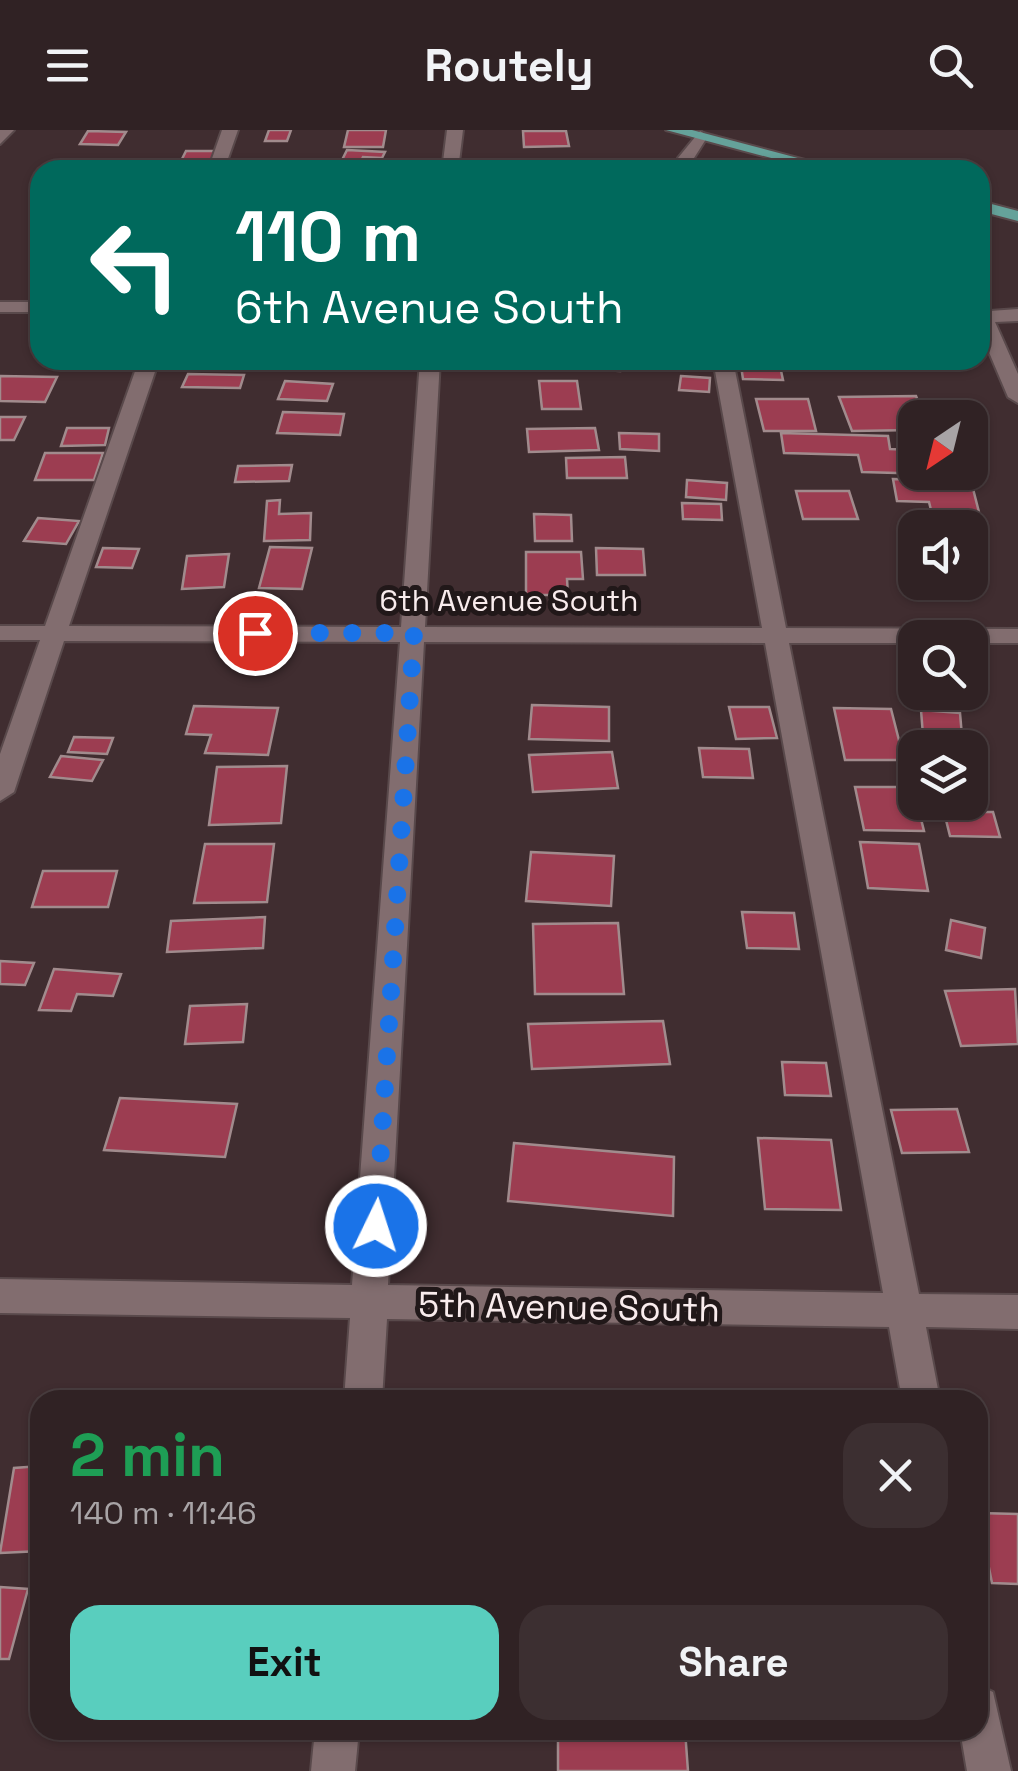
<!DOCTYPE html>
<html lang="en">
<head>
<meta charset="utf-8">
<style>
	body { margin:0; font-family:"Space Grotesk",sans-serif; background:#3c2f31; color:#f1f3f6; height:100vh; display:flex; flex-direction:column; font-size:38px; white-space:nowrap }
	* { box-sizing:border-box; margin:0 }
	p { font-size:32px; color:#a8a4a6 }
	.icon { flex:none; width:55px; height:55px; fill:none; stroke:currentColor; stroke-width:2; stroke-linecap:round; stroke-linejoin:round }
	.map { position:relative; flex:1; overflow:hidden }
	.side { position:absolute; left:30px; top:1260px; width:958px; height:350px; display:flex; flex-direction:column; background:#302224; border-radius:30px; box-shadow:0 2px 8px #0004,0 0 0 2px #4b3f41 }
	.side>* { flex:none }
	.hud { position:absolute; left:30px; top:30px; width:960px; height:210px; border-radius:30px; box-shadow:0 2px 8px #0004,0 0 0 2px #4b3f41; background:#00695c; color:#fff; overflow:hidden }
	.needle { width:65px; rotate:215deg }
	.buttons { position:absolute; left:898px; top:270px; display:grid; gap:20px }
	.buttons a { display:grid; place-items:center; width:90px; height:90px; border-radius:20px; background:#302224; box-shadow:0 2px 8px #0004,0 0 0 2px #4b3f41; font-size:50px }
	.pin { position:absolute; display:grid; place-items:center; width:85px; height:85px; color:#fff; margin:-42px; border:5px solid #fff; border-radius:50%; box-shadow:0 2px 10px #0007 }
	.me { position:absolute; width:110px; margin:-55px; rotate:4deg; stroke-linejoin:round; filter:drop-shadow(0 0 8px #0008) }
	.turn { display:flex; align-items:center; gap:35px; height:210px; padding:0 40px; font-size:45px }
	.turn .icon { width:130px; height:130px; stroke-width:2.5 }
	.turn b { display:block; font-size:70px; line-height:85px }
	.round { display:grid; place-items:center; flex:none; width:105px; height:105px; border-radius:30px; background:#3c2f31 }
	.headline { display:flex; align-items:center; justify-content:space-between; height:170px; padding:0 40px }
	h1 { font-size:60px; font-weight:600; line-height:75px; color:#1e9e55 }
	.action { display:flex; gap:20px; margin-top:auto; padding:20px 40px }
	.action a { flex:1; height:115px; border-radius:30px; background:#59cebe; color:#111; font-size:40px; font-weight:600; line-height:115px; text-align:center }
	.action a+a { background:#3c2f31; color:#f1f3f6 }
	header { display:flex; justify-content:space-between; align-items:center; height:130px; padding:0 40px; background:#302224; font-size:45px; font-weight:600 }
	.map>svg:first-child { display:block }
	.building { fill:#9c3d51; stroke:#a18b8d; stroke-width:2.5 }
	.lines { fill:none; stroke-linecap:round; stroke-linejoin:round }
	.minor-casing { stroke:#59494b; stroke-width:4 }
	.major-casing { stroke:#59494b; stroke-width:4 }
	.minor { fill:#826d6f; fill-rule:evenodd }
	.major { fill:#65a29a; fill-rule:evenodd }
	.route { stroke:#1a73e8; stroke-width:18; stroke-dasharray:0 32.4 }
	.labels { text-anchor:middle; stroke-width:10; stroke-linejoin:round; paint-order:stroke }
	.street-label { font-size:30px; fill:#f9eced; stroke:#211819 }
	.near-street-label { font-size:35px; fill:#f9eced; stroke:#211819 }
</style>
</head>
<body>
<header><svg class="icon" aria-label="menu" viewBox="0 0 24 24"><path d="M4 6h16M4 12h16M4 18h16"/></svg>Routely<svg class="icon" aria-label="search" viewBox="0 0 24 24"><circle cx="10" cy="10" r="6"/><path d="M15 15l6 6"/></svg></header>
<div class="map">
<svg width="1018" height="1641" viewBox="0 0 1018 1641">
	<rect width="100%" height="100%" fill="#402d30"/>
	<g class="building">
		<polygon points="269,0 291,0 287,11 265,11"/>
		<polygon points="348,0 386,0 383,17 344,17"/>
		<polygon points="88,1 126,2 118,15 80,14"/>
		<polygon points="523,1 566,1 569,16 524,17"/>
		<polygon points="347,20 385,22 382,28 363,27 359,35 340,34"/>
		<polygon points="186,21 215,21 212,31 181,31"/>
		<polygon points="296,230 335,230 333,238 294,238"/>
		<polygon points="554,230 620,230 620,241 553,238"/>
		<polygon points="858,230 908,230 911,237 861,237"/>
		<polygon points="741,236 780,236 783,250 743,249"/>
		<polygon points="188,244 244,245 240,258 182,257"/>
		<polygon points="0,246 57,247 45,272 0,271"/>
		<polygon points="681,246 710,248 709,262 679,260"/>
		<polygon points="285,251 333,254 327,271 278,269"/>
		<polygon points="539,251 577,251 581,279 542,279"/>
		<polygon points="916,266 925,288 915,288 915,300 852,301 839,267"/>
		<polygon points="756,269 808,269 816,301 764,301"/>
		<polygon points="283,282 344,284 340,305 277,303"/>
		<polygon points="0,287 25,287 14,310 0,310"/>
		<polygon points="67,298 109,298 105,315 61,316"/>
		<polygon points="595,298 599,320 529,322 527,299"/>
		<polygon points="619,303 659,304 659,321 620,319"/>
		<polygon points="781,303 888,306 890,319 915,320 915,342 968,345 862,342 858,325 784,323"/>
		<polygon points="45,323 103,323 94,350 35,350"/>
		<polygon points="625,327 627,348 567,348 566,328"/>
		<polygon points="292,335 289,351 235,352 238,336"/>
		<polygon points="893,349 971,351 981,390 933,388 929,372 897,371"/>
		<polygon points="687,350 727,353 726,370 686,367"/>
		<polygon points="796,361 849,361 858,389 803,389"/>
		<polygon points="280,370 279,384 311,383 310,410 264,411 267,371"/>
		<polygon points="682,373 721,374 722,390 683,389"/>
		<polygon points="534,384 571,385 572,411 535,411"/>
		<polygon points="38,388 79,391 66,414 24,411"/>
		<polygon points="270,417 312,418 302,459 259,458"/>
		<polygon points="103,418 139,419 132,438 96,437"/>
		<polygon points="596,418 643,419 645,445 597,445"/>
		<polygon points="526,422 581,422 583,449 567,449 568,465 526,465"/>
		<polygon points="229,424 224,457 182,459 187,426"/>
		<polygon points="532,575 609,577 609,611 529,609"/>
		<polygon points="194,576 278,578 268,625 205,623 211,605 186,604"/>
		<polygon points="729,577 769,577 777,608 736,609"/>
		<polygon points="834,578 891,579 904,630 845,630"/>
		<polygon points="921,580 960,583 963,618 924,618"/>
		<polygon points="74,607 113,608 107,624 68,622"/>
		<polygon points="699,618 749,619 753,648 703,647"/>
		<polygon points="612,622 618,658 533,662 529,625"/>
		<polygon points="61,626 103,630 92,651 50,647"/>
		<polygon points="287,636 281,693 209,695 217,637"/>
		<polygon points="855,657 913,657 924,701 864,700"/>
		<polygon points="944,682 993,682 1000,707 950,706"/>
		<polygon points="860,712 919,714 928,761 868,758"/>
		<polygon points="205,714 274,714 267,772 194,773"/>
		<polygon points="531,722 614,726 611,776 526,771"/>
		<polygon points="43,741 117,741 108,777 32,777"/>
		<polygon points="742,782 794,783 799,819 747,818"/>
		<polygon points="265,787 263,818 167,822 171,791"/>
		<polygon points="951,790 985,798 981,828 946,820"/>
		<polygon points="618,793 624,864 535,864 533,794"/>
		<polygon points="0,831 34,833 25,855 0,854"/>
		<polygon points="54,839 121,844 113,866 77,864 71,881 39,880"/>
		<polygon points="1015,859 1018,914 961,916 945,861"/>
		<polygon points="247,874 243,912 185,914 190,876"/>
		<polygon points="663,891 670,934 532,939 528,894"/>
		<polygon points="782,932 826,933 831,966 785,965"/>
		<polygon points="120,968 237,974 225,1027 104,1020"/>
		<polygon points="957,979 969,1022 902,1023 891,980"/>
		<polygon points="758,1008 831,1010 841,1080 765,1079"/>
		<polygon points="514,1013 674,1027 673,1086 508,1071"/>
		<polygon points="40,1336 40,1421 0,1423 14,1338"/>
		<polygon points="978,1383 1018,1384 1018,1454 992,1453"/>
		<polygon points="0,1457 28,1459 9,1529 0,1529"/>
		<polygon points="558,1600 685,1600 688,1641 558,1641"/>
	</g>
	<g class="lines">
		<defs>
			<g id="minor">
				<polygon points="0,0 14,0 0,14"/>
				<polygon points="222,0 238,0 224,40 208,40"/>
				<polygon points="447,0 463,0 458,40 442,40"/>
				<polygon points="700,1 708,6 694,28 696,40 680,40 678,28"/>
				<rect x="0" y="172" width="40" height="10"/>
				<polygon points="980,174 990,181 1018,179 1018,191 995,192 1018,244 1018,273 1008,267 980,201"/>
				<path d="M139 230H159L69 496 401 497 420 230H440L425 497 762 498 713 230H733L786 498 1018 499V513H970V508H915V513H789L919 1164 1018 1165V1199L926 1197 940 1270H902L889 1197 387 1189 382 1270H344L350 1188 0 1183V1149L352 1155 400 512 64 511 14 662 0 671V624L40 510H0V496H45ZM424 512 765 513 883 1163 388 1155Z"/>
				<polygon points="978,1555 993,1562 1011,1641 967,1641 960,1600 978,1600"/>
				<polygon points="315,1600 359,1600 355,1641 311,1641"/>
			</g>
			<g id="major">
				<polygon points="666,0 692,0 843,40 816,40"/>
				<polygon points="980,71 1018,81 1018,91 980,81"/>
			</g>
		</defs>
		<use href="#minor" class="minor-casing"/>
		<use href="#major" class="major-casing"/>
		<use href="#minor" class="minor"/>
		<use href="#major" class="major"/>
	</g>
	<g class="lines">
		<polyline class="route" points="255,503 414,503 376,1096"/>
	</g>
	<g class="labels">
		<g class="street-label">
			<text x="509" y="481">6th Avenue South</text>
		</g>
		<g class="near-street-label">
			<text transform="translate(569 1177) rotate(1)" y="12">5th Avenue South</text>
		</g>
	</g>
</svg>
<div class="buttons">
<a><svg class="needle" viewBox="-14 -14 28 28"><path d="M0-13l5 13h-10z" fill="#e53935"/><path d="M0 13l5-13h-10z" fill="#a8a4a6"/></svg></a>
<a><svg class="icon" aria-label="sound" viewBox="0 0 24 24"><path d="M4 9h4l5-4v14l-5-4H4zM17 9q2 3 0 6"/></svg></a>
<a><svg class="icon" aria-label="search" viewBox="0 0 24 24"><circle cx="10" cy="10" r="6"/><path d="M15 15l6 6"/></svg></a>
<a><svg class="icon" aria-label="layers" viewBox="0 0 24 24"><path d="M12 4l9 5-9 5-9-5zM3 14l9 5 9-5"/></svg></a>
</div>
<div class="pin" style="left:255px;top:503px;background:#d93025"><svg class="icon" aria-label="arrive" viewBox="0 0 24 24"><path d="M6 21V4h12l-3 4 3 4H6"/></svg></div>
<svg class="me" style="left:376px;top:1096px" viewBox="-20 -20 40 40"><circle r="17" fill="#1a73e8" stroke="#fff" stroke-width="3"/><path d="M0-11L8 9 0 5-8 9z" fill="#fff"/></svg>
<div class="hud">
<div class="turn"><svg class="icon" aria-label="left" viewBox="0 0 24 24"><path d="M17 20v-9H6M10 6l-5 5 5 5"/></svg><div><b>110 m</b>6th Avenue South</div></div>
</div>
<section class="side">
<div class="headline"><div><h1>2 min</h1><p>140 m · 11:46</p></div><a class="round"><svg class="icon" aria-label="close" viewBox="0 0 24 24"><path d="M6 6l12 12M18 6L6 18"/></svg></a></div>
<div class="action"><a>Exit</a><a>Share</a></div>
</section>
</div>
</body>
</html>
